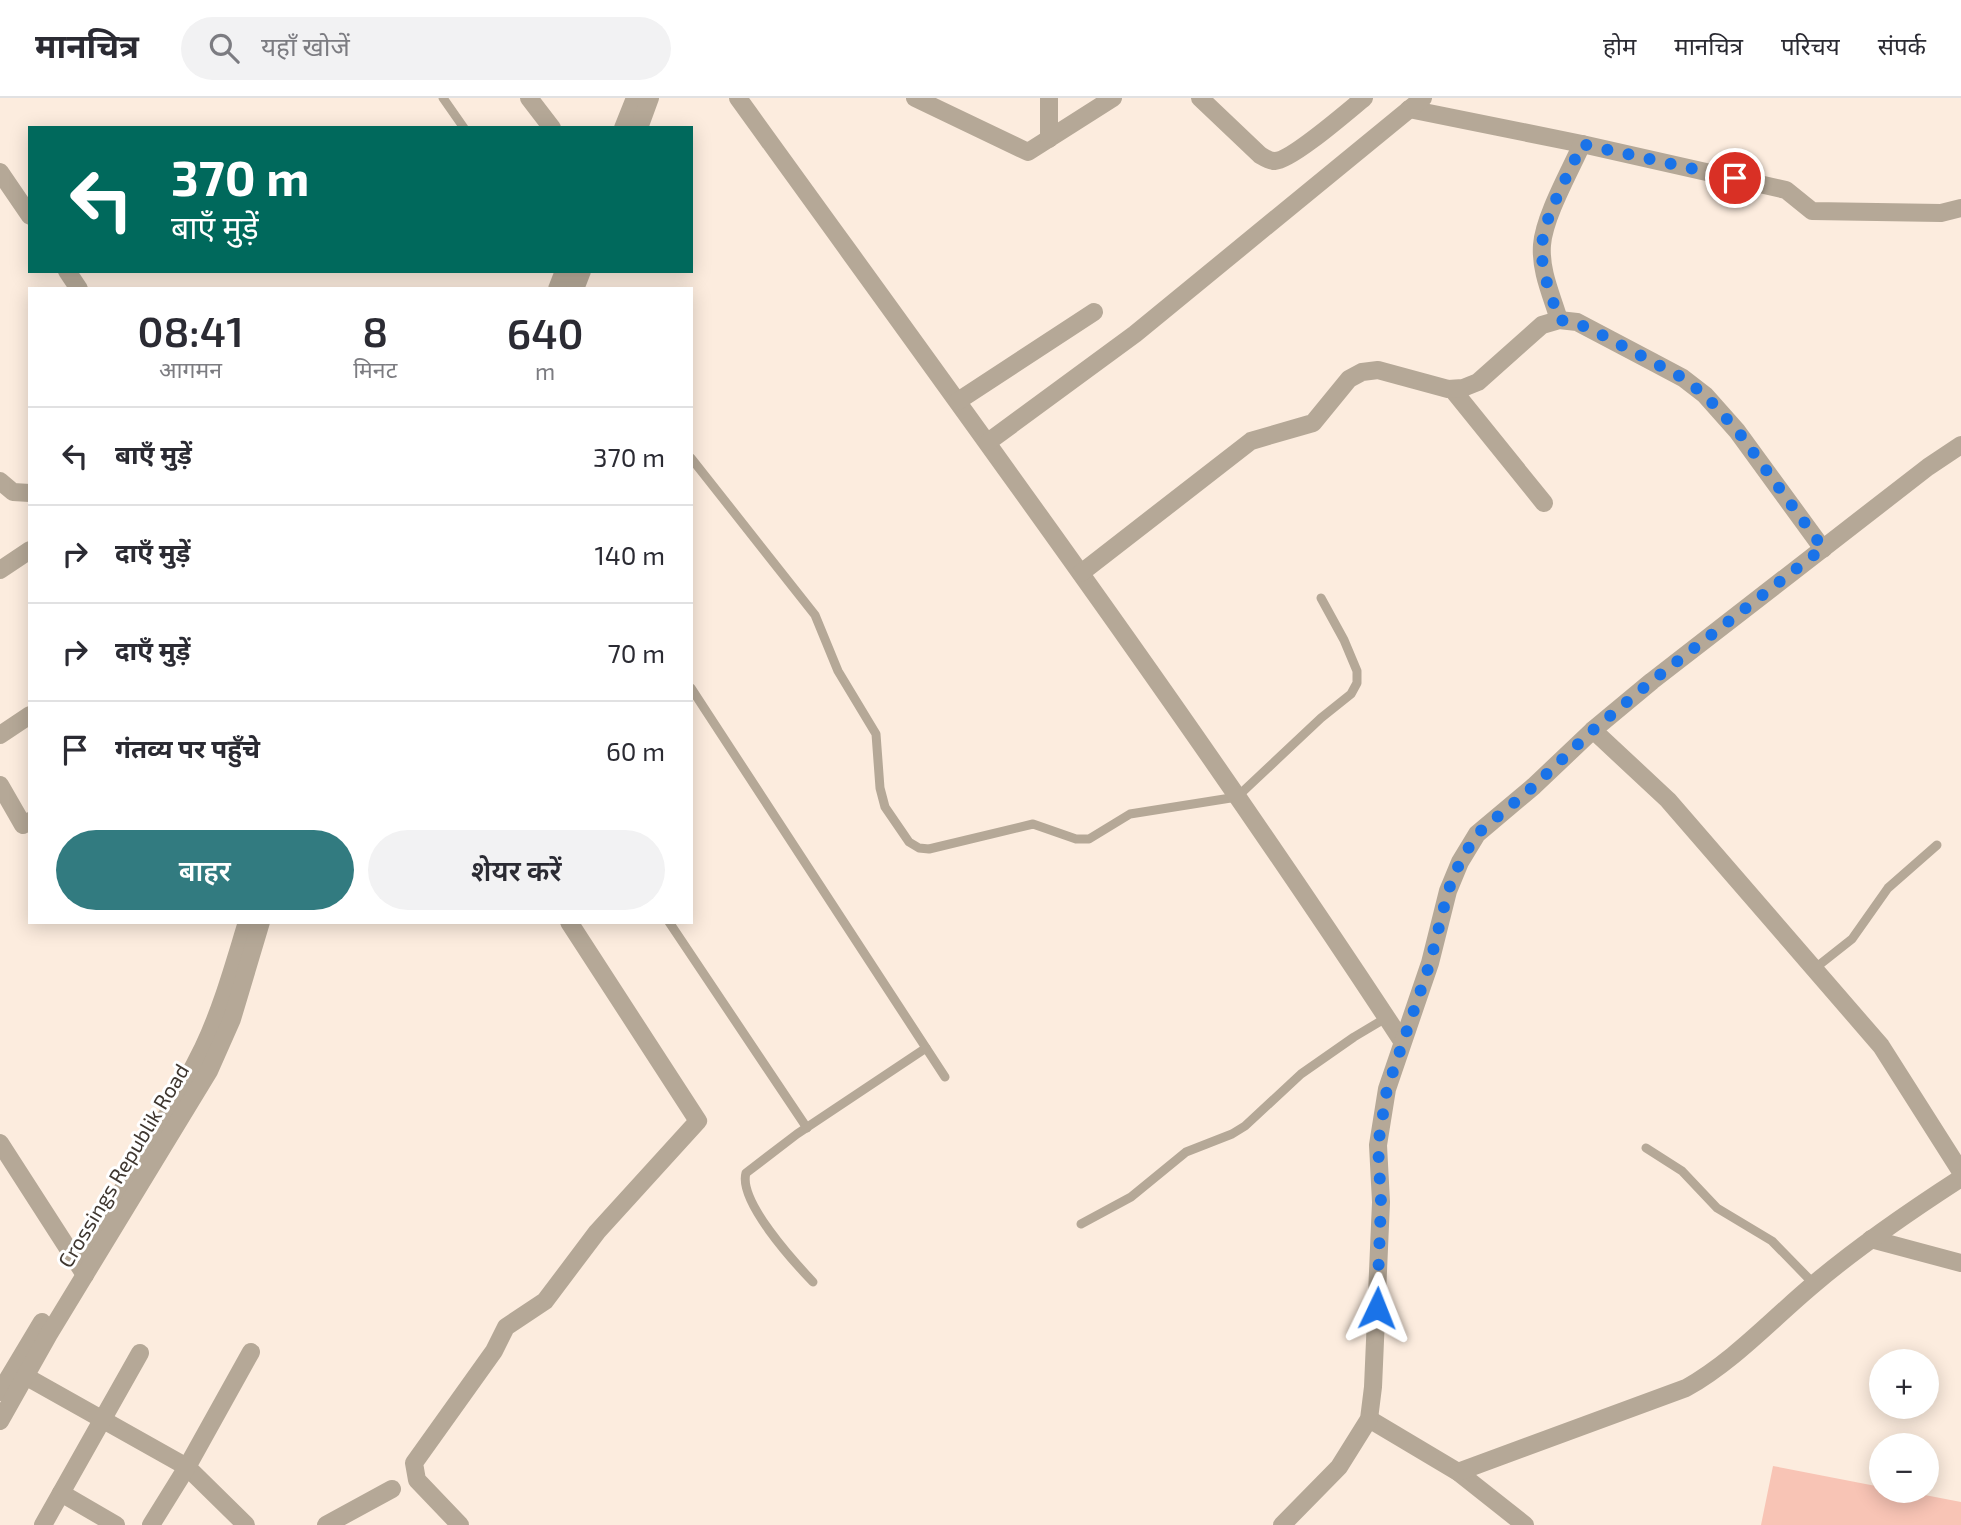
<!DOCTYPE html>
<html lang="hi">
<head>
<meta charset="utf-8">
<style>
	body { margin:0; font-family:"Exo 2","Noto Sans Devanagari",sans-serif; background:#f2f2f3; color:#2b2b33; height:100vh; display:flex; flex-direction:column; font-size:26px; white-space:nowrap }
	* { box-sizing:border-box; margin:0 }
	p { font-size:23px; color:#7c7c81 }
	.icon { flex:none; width:38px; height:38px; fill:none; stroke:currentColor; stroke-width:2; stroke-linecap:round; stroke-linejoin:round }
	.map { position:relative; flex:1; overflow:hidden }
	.side { position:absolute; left:28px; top:189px; width:665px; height:637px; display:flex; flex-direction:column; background:#fff; border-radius:0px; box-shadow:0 4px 18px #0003 }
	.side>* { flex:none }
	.top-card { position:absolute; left:28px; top:28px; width:665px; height:147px; border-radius:0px; box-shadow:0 4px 18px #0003; background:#00695c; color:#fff; overflow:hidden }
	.buttons { position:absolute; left:1869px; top:1251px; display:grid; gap:14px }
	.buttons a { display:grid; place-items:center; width:70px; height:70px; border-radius:50%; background:#fff; box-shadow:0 4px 18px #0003; font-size:35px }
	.pin { position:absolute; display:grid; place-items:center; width:60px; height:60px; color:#fff; margin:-30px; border:4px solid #fff; border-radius:50%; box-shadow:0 2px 7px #0007 }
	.me { position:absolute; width:77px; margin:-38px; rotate:2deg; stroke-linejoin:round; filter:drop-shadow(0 0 5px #0008) }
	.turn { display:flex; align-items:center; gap:24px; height:147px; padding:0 28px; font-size:32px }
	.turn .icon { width:91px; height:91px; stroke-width:2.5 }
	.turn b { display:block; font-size:49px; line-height:60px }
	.eta { display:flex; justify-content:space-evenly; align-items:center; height:119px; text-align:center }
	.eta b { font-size:42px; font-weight:600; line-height:49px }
	.primary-button { display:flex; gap:14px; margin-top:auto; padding:14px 28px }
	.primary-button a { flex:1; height:80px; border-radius:42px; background:#327b80; color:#fff; font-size:28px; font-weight:600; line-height:80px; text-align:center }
	.primary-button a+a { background:#f2f2f3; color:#2b2b33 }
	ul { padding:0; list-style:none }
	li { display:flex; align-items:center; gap:21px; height:98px; padding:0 28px; border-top:2px solid #e1e1e2 }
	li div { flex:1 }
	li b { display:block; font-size:26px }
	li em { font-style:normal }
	header { display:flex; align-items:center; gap:42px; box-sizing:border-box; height:98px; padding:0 35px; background:#fff; border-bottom:2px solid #e1e1e2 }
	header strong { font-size:33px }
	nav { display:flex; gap:38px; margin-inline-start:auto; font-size:24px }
	.search { width:490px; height:63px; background:#f2f2f3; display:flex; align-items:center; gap:18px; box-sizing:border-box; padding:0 24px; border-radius:38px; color:#7c7c81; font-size:26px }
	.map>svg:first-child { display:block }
	.building { fill:#f8c4b5 }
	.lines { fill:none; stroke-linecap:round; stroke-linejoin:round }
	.service { stroke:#b5a897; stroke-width:9 }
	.minor { stroke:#b5a897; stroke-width:18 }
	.tertiary { stroke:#b5a897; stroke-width:18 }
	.route { stroke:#1a73e8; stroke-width:12; stroke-dasharray:0 21.6 }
	.labels { text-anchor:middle; stroke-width:6; stroke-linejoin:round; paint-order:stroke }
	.street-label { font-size:21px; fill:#3f3730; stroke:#fff }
</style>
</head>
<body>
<header>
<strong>मानचित्र</strong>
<div class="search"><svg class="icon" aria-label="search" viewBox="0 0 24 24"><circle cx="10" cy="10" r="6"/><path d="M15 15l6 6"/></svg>यहाँ खोजें</div>
<nav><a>होम</a><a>मानचित्र</a><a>परिचय</a><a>संपर्क</a></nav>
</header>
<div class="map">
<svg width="1961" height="1427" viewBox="0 0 1961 1427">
	<rect width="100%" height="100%" fill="#fcecde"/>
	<polygon class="building" points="1773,1368 1881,1389 1881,1393 1904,1393 1961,1404 1961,1427 1761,1427"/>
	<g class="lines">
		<g class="service">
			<polyline points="443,0 464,30"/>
			<polyline points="691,360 815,517 838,573 876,636 880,690 885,709 909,744 919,750 929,751 1033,726 1076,741 1089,741 1130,716 1237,699 1321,620 1351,596 1357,585 1357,573 1344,542 1321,500"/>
			<polyline points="691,590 945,979"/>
			<polyline points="669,824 807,1030"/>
			<polyline points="1814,871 1852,841 1888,790 1937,747"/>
			<polyline points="1646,1050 1682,1073 1717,1110 1772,1143 1814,1186"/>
			<polyline points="1081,1126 1131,1099 1186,1054 1232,1036 1245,1028 1301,976 1354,939 1386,920"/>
			<path d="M813 1184C794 1164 738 1103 746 1075L797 1036 926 950"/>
		</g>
		<g class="minor">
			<polyline points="529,0 552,30"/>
			<path d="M738 0C963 312 1191 621 1402 943"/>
			<polyline points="915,0 1028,54 1113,0"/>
			<path d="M1200 0 1260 57C1265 60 1269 63 1275 63 1292 62 1348 13 1364 0"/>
			<polyline points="1409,11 1582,46 1786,92 1812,113 1941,115 1961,110"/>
			<polyline points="1049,41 1049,0"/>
			<polyline points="0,74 30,118"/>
			<polyline points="67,173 79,191"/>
			<path d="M1559 222C1552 198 1540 173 1542 147 1544 119 1570 73 1582 46"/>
			<polyline points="1452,291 1544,405"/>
			<polyline points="958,303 1094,214"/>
			<polyline points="988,344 1135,236 1423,0"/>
			<polyline points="0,383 13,394 30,395"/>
			<polyline points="0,472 30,452"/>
			<polyline points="1081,475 1251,343 1313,325 1349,281 1362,274 1378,272 1448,291 1463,290 1478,284 1542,227 1559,222 1577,224 1651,263 1683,280 1705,297 1737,333 1823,451"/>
			<polyline points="1593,632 1668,702 1881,948 1961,1074"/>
			<polyline points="0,637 30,617"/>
			<polyline points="0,687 23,727 30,723"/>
			<polyline points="0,1045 85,1177"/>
			<polyline points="1871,1141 1961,1165"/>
			<polyline points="25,1278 187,1369 246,1427"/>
			<polyline points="1369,1321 1458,1374 1525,1427"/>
			<path d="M1458 1374 1686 1290C1734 1263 1772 1221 1814 1186 1860 1147 1910 1113 1961 1080"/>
			<polyline points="61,1395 116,1427"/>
			<polyline points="43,1427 140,1255"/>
			<polyline points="151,1427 187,1369 251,1254"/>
			<polyline points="326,1427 392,1391"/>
			<polyline points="460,1427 417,1382 414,1365 494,1253 506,1229 545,1203 597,1134 698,1023 569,824"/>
			<polyline points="1282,1427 1339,1369 1369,1321 1373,1289 1381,1104 1378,1047 1387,991 1430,865 1448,793 1460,764 1477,736 1534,688 1593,632 1652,583 1928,369 1961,347"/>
		</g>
		<g class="tertiary">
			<polyline points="623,30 635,0"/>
			<polyline points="639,30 650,0"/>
			<polyline points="557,191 564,173"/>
			<polyline points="575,191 582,173"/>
			<path d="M80 1162C121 1092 167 1023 203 950 222 910 234 866 247 824"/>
			<polyline points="0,1294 42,1224"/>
			<polyline points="0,1323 49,1236 209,973 232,921 261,824"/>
		</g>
	</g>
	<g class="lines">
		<path class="route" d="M1377 1210 1381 1104 1378 1047 1387 991 1430 865 1448 793 1460 764 1477 736 1534 688 1593 632 1652 583 1823 450 1737 332 1705 297 1683 280 1602 237 1577 225 1559 222C1552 198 1540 173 1542 147 1544 118 1570 74 1582 46L1735 80"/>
	</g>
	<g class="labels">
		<g class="street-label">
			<text transform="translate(124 1068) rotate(-59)" y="7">Crossings Republik Road</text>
		</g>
	</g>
</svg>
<div class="buttons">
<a>+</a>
<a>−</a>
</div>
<div class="pin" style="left:1735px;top:80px;background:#d93025"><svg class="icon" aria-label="arrive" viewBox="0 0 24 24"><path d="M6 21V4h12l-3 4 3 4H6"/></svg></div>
<svg class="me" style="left:1377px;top:1210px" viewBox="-20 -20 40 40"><path d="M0-17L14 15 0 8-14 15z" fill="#1a73e8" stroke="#fff" stroke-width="4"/></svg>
<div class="top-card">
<div class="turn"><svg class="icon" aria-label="left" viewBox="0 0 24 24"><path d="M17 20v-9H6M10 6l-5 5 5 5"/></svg><div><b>370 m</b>बाएँ मुड़ें</div></div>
</div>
<section class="side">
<div class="eta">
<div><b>08:41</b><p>आगमन</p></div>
<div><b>8</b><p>मिनट</p></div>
<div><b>640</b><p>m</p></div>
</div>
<ul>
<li><svg class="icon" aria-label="left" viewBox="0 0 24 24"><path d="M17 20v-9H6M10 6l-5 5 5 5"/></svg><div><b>बाएँ मुड़ें</b></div><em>370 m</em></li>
<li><svg class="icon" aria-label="right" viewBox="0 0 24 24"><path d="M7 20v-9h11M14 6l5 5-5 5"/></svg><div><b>दाएँ मुड़ें</b></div><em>140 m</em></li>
<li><svg class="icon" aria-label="right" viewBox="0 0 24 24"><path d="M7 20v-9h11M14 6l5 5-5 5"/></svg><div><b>दाएँ मुड़ें</b></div><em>70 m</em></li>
<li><svg class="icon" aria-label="arrive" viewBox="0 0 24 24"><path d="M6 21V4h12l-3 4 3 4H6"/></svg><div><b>गंतव्य पर पहुँचे</b></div><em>60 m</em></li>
</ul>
<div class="primary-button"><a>बाहर</a><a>शेयर करें</a></div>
</section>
</div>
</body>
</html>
